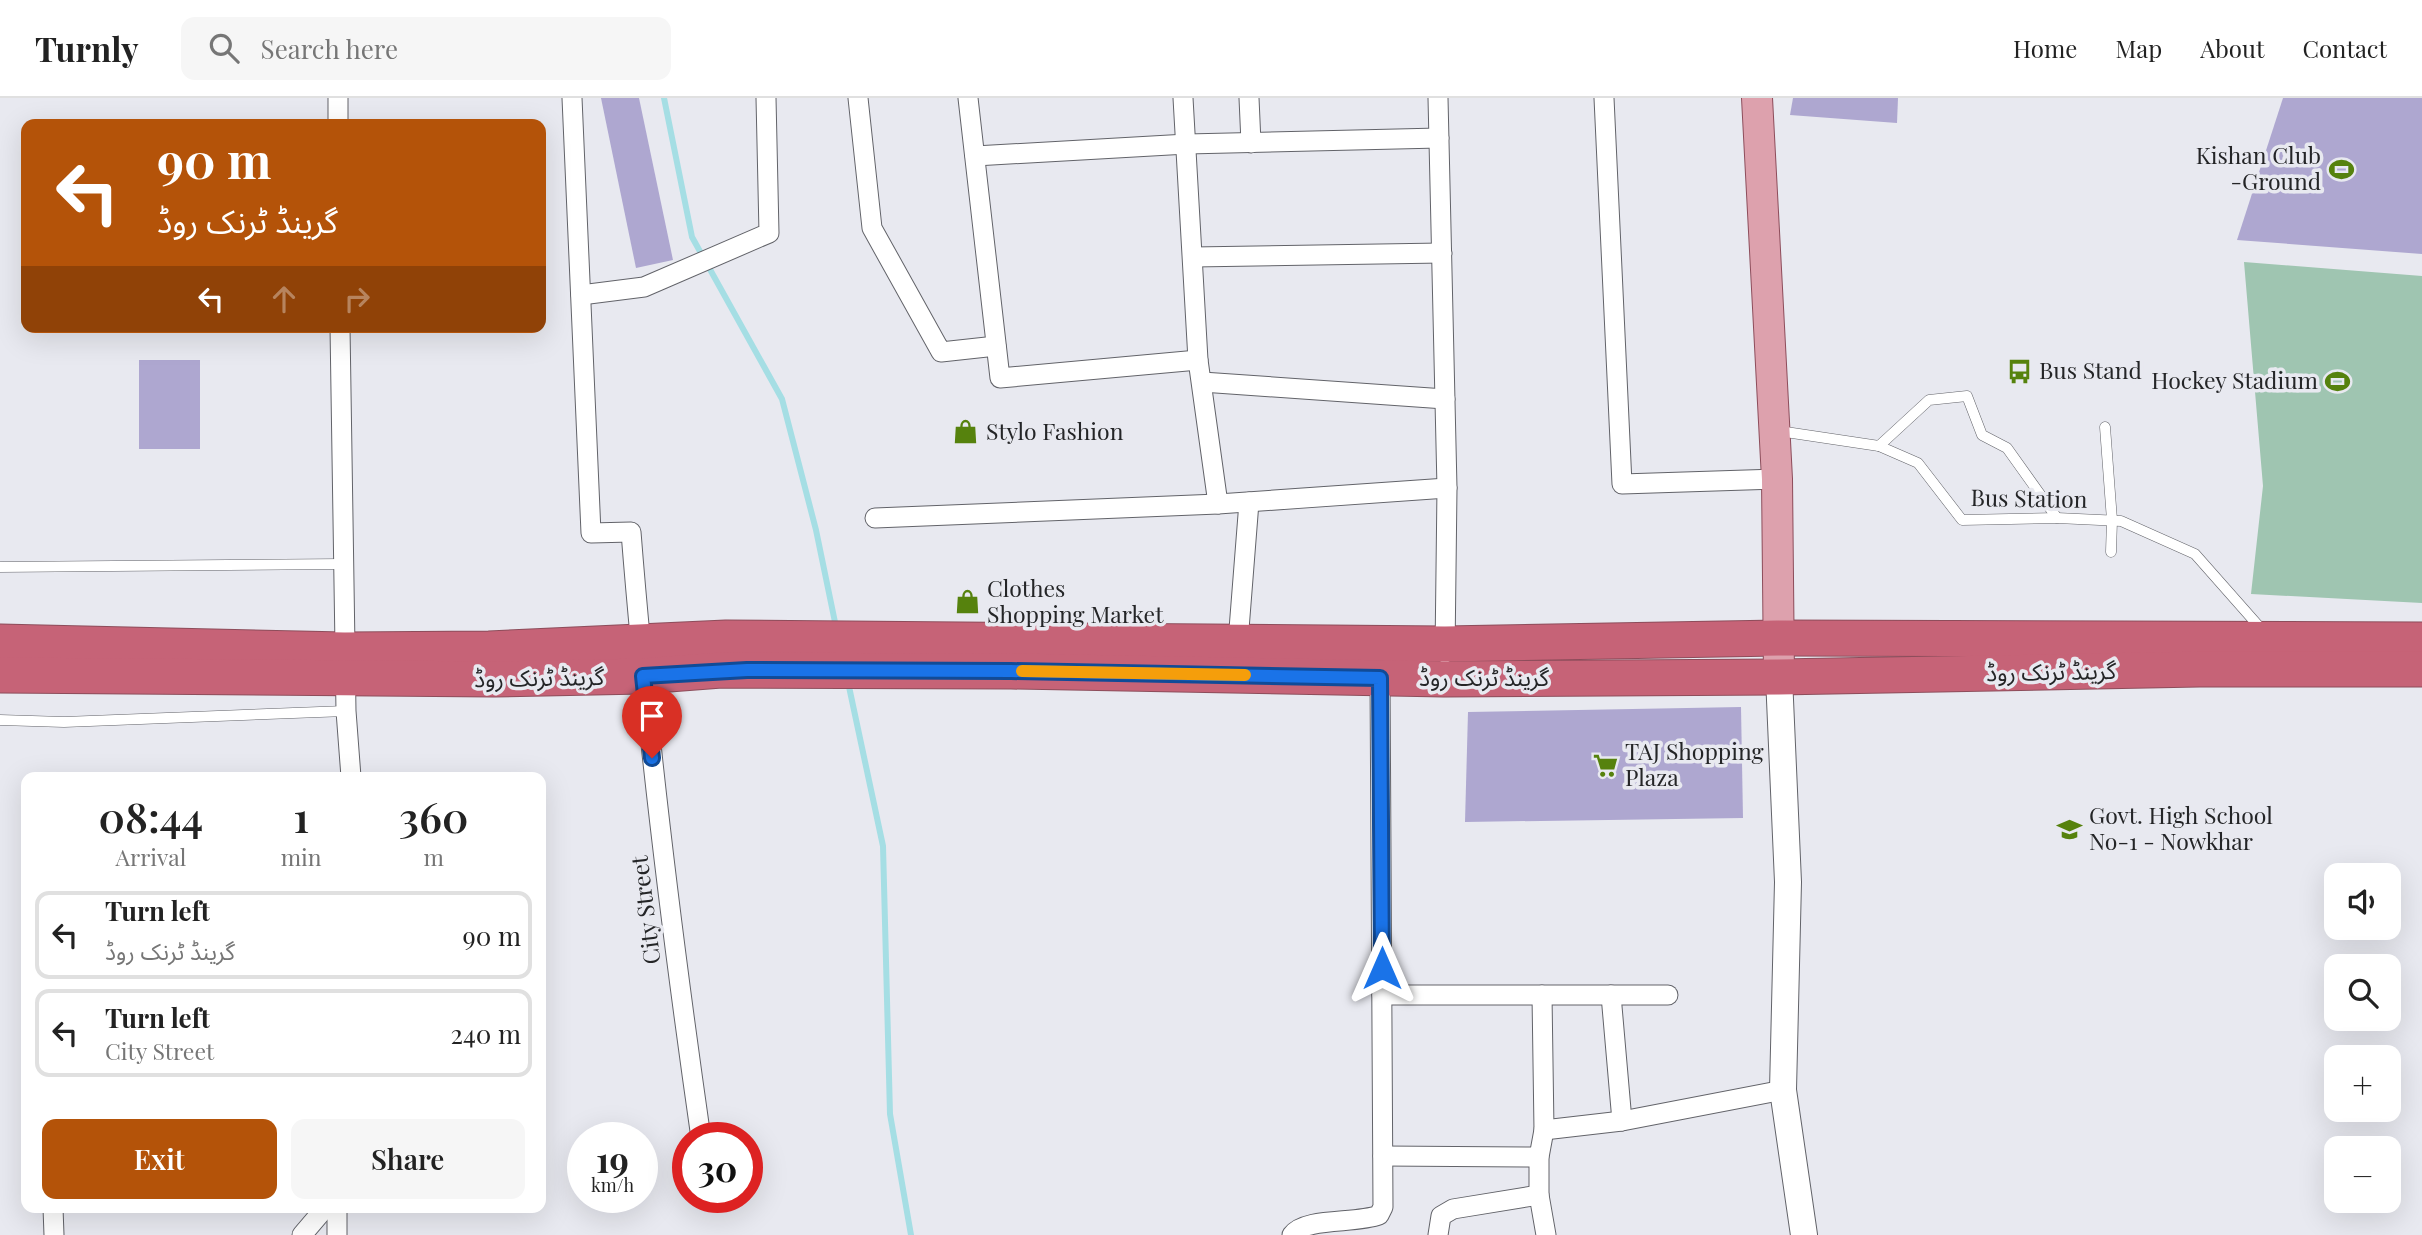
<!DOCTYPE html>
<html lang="en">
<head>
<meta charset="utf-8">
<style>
	body { margin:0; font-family:"Playfair Display","Noto Sans Arabic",serif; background:#f6f6f6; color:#222; height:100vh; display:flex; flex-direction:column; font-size:26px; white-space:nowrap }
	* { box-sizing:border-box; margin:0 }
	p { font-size:23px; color:#767676 }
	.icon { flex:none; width:38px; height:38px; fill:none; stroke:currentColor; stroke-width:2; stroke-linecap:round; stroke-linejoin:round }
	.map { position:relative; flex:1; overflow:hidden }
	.drawer { position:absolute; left:21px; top:674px; width:525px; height:441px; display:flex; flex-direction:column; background:#fff; border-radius:14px; box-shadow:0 7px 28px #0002 }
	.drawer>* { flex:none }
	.top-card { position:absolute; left:21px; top:21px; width:525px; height:214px; border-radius:14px; box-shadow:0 7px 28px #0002; background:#b45309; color:#fff; overflow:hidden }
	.tools { position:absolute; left:2324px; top:765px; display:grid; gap:14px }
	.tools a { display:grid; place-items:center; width:77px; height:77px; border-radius:14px; background:#fff; box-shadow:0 7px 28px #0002; font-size:35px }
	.speed { position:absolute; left:567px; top:1024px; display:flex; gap:14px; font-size:35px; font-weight:700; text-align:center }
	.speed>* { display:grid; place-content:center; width:91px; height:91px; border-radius:50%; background:#fff; box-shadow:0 7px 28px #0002; line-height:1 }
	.speed small { font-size:18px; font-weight:400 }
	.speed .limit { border:10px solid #d22; background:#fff; color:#111 }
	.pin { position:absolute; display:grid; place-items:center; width:60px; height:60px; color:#fff; margin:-72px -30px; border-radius:50% 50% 50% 0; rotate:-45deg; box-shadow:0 0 7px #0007 }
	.pin .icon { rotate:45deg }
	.me { position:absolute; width:77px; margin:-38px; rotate:0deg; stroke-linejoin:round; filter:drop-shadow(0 0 5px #0008) }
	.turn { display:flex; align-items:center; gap:24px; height:147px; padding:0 21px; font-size:32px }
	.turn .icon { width:91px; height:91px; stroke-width:2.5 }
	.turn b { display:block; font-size:49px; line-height:60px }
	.lanes { display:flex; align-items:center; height:66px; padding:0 21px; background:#0003; justify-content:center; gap:35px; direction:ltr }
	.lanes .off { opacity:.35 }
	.eta { display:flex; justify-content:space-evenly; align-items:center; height:119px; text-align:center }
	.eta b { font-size:42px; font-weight:600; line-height:49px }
	.action { display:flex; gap:14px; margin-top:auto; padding:14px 21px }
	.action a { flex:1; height:80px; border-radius:14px; background:#b45309; color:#fff; font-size:28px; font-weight:600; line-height:80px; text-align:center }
	.action a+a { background:#f6f6f6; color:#222 }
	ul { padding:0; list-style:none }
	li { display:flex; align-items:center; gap:21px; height:88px; margin:0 14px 10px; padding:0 7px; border:4px solid #e0e0e0; border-radius:14px }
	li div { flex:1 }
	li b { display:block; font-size:26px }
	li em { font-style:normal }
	header { display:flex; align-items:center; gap:42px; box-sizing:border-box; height:98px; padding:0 35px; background:#fff; border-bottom:2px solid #e0e0e0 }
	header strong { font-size:33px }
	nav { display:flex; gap:38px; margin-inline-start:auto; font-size:24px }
	.search { width:490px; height:63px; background:#f6f6f6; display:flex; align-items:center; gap:18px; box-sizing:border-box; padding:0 24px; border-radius:14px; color:#767676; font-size:26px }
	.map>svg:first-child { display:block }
	.green { fill:#9fc5b1 }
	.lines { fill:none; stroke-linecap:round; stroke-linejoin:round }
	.stream { stroke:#a5dee4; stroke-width:6 }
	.building { fill:#aea7d0 }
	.lane-casing { stroke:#626369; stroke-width:11 }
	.street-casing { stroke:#626369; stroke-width:21 }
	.secondary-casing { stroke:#626369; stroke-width:28 }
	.primary-casing { stroke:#8d4d5b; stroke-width:32 }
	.highway-casing { stroke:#8d4d5b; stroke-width:37 }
	.lane { stroke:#fff; stroke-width:10 }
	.street { stroke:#fff; stroke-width:19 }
	.secondary { stroke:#fff; stroke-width:26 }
	.primary { stroke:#dda1ad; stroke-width:30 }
	.highway { stroke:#c66377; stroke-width:35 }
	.route-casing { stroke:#114b97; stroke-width:18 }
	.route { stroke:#1a73e8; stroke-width:12 }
	.slow { stroke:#f59e0b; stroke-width:12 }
	.labels { text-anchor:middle; stroke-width:7; stroke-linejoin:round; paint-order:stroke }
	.poi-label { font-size:23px; fill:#242527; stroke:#e8e9f0; text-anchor:start }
	.street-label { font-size:23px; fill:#242527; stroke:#e8e9f0 }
</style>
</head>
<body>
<header>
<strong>Turnly</strong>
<div class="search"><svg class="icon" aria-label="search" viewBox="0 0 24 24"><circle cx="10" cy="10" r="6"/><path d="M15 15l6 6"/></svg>Search here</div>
<nav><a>Home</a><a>Map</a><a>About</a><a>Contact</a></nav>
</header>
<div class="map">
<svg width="2422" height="1137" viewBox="0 0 2422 1137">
	<rect width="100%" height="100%" fill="#e8e9f0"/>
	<polygon class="green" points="2244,164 2422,178 2422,505 2251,496 2263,388"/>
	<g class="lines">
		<g class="stream">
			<polyline points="664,0 692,139 782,301 816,432 836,529"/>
			<polyline points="848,584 883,748 890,1016 911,1137"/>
		</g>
	</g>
	<g class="building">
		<polygon points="601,0 639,0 673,162 636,170"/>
		<polygon points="1793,0 1898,0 1897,25 1790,17"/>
		<polygon points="2283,0 2422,0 2422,156 2237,142"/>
		<rect x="139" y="262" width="61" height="89"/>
		<polygon points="1741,609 1743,720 1465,724 1468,614"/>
	</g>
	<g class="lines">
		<defs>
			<g id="lane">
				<polyline points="2105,329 2112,422 2111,454"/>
				<polyline points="1779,333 1879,348 1918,365 1962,422 2057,420 2121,423 2195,456 2263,533"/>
				<polyline points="1879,348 1929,302 1967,298 1982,337 2007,350 2057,420"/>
				<polyline points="0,469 343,466"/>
				<polyline points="0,622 64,624 346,613"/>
			</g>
			<g id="street">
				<polyline points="338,0 338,26"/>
				<path d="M572 0 591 435 631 434C647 637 672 838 701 1040"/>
				<polyline points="858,0 872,130 941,254 996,248"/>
				<polyline points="968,0 1000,280 1198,262"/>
				<polyline points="1183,0 1198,262 1218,406"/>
				<polyline points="1249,0 1251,45"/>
				<polyline points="1438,0 1447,390 1445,555"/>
				<polyline points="1604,0 1622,386 1777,381"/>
				<polyline points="975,58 1187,46 1439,40"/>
				<polyline points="1193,159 1442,155"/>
				<polyline points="581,197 644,189 769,135 766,0"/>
				<polyline points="340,229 346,613 351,679"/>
				<polyline points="1202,284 1445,301"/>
				<polyline points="875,420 1218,406 1447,390"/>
				<polyline points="1238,544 1249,404"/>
				<polyline points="1382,897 1668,897"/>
				<polyline points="1542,897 1544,1032 1539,1059 1539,1097 1546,1137"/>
				<polyline points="1611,897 1622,1023"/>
				<polyline points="1544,1032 1622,1023 1783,992"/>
				<polyline points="1383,1058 1539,1059"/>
				<polyline points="53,1110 54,1137"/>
				<polyline points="302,1137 325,1110"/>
				<polyline points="337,1137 337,1110"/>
				<path d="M1292 1137C1305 1119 1356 1126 1379 1117L1383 1109 1380 580"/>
				<polyline points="1438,1137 1441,1118 1453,1111 1539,1097"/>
			</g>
			<polyline id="secondary" points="1779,579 1788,784 1783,992 1804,1137"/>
			<polyline id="primary" points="1757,0 1777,381 1779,579"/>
			<g id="highway">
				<polyline points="0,544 344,552 489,551 726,540 1445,546 1778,540 2422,542"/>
				<polyline points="0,577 494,581 643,578 721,572 1011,573 1444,581 1779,579 2199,571 2422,571"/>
			</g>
		</defs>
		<use href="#lane" class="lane-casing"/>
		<use href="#street" class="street-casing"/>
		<use href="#secondary" class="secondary-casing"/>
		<use href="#primary" class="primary-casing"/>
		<use href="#highway" class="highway-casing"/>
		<use href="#lane" class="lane"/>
		<use href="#street" class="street"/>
		<use href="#secondary" class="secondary"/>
		<use href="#primary" class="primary"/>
		<use href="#highway" class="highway"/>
	</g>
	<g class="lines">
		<defs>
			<polyline id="route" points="652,660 643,578 747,572 1011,573 1380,580 1382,870"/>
		</defs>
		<use href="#route" class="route-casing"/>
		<use href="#route" class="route"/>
		<polyline class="slow" points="1022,573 1245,577"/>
	</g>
	<defs>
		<symbol id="stadium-bare" viewBox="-9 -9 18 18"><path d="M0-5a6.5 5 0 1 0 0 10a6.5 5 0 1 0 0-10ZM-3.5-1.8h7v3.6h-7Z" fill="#56820d" stroke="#e8e9f0" stroke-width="2.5" paint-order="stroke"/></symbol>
		<symbol id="bus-bare" viewBox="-9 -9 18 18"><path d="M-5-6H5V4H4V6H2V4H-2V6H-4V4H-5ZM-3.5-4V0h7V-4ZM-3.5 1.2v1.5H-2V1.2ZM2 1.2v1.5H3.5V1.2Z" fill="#56820d" stroke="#e8e9f0" stroke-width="2.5" paint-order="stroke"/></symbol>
		<symbol id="shop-bare" viewBox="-9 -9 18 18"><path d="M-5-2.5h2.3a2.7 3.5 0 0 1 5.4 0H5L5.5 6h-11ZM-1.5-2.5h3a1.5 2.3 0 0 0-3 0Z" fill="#56820d" stroke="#e8e9f0" stroke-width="2.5" paint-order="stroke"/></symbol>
		<symbol id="supermarket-bare" viewBox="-9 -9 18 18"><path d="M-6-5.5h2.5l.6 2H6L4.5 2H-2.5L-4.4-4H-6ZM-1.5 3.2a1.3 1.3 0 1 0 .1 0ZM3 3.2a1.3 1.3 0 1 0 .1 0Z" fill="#56820d" stroke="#e8e9f0" stroke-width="2.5" paint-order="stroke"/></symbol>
		<symbol id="school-bare" viewBox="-9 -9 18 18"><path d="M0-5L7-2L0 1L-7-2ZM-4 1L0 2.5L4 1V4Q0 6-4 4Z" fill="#56820d" stroke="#e8e9f0" stroke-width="2.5" paint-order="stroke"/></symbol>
	</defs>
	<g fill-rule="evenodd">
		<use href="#stadium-bare" x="2324" y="54" width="35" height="35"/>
		<use href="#bus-bare" x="2002" y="256" width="35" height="35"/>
		<use href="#stadium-bare" x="2320" y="266" width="35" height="35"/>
		<use href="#shop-bare" x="948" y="316" width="35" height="35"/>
		<use href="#shop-bare" x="950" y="486" width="35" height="35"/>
		<use href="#supermarket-bare" x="1588" y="650" width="35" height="35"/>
		<use href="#school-bare" x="2052" y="714" width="35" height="35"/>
	</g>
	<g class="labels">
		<g class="poi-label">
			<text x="2321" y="66" text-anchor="end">Kishan Club<tspan x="2321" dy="26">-Ground</tspan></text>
			<text x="2039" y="281">Bus Stand</text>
			<text x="2318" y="291" text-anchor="end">Hockey Stadium</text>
			<text x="986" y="342">Stylo Fashion</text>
			<text x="987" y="499">Clothes<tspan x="987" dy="26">Shopping Market</tspan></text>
			<text x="1625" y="662">TAJ Shopping<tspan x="1625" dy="26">Plaza</tspan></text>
			<text x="2089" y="726">Govt. High School<tspan x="2089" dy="26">No-1 - Nowkhar</tspan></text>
		</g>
		<g class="street-label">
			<text transform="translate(2029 401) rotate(1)" y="8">Bus Station</text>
			<text transform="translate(2051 574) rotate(-1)" y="8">گرینڈ ٹرنک روڈ</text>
			<text transform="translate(539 580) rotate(-1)" y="8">گرینڈ ٹرنک روڈ</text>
			<text x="1484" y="588">گرینڈ ٹرنک روڈ</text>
			<text transform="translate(646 812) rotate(-97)" y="8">City Street</text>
		</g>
	</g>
</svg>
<div class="tools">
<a><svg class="icon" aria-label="sound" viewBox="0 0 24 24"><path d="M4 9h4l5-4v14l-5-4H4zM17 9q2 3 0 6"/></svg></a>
<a><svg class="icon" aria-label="search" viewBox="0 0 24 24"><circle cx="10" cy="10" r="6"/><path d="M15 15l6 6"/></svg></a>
<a>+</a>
<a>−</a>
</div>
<div class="speed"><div>19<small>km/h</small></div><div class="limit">30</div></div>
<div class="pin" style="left:652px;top:660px;background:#d93025"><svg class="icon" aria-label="arrive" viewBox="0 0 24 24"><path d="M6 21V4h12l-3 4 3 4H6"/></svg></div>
<svg class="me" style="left:1382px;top:870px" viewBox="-20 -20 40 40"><path d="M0-17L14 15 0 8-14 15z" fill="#1a73e8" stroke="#fff" stroke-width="4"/></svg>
<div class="top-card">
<div class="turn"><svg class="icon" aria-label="left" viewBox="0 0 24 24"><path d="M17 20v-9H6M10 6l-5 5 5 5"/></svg><div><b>90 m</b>گرینڈ ٹرنک روڈ</div></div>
<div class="lanes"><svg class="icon" aria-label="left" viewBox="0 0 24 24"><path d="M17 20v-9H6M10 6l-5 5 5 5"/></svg><svg class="icon off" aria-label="ahead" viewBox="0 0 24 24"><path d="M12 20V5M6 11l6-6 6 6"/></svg><svg class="icon off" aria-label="right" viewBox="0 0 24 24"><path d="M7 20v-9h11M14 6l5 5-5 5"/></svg></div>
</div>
<section class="drawer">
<div class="eta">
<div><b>08:44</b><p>Arrival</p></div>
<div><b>1</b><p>min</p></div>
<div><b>360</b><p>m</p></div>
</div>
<ul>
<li><svg class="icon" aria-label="left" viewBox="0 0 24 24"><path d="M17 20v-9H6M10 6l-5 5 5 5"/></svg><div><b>Turn left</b><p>گرینڈ ٹرنک روڈ</p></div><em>90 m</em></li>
<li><svg class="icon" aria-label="left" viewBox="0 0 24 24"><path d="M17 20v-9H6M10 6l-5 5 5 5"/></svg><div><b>Turn left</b><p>City Street</p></div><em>240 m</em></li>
</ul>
<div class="action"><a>Exit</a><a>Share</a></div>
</section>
</div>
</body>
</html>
